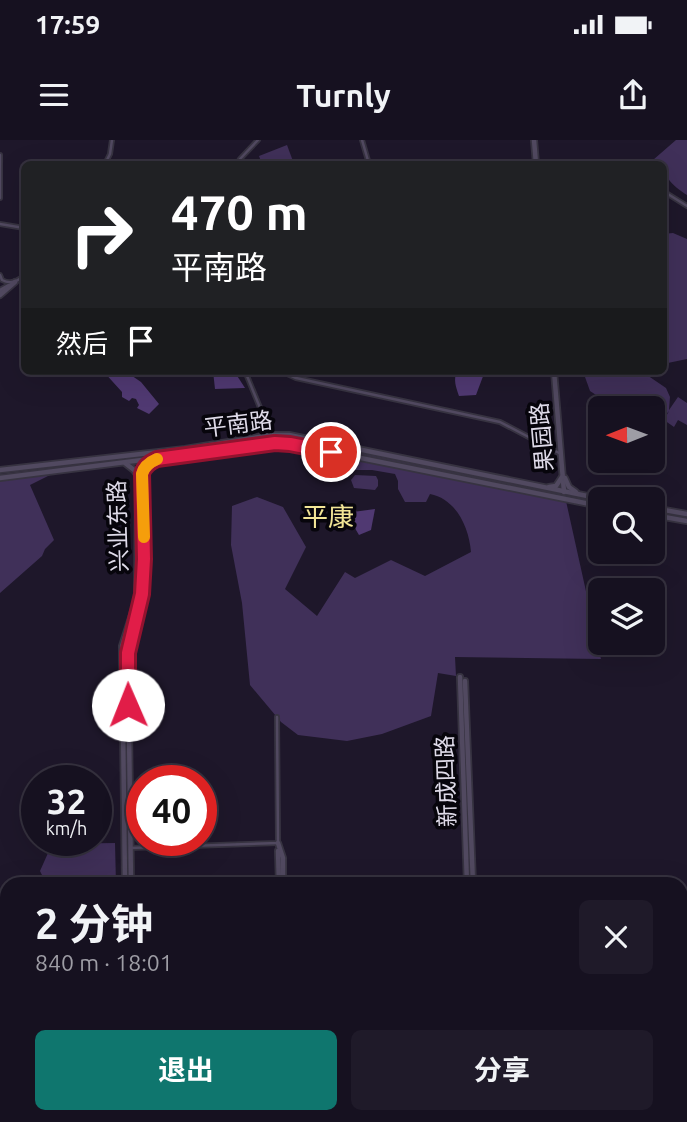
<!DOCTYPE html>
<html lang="zh">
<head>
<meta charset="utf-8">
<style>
	body { margin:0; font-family:Ubuntu,"Noto Sans SC",sans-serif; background:#1f1a29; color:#f1f3f6; height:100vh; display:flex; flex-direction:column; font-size:26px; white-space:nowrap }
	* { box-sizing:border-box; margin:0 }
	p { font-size:23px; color:#9e9da5 }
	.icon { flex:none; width:38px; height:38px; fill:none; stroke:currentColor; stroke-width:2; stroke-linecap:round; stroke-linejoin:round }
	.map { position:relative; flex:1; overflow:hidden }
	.details { position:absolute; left:0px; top:737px; width:688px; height:247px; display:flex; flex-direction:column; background:#161120; border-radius:21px 21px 0 0; box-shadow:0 7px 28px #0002,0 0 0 2px #35313e }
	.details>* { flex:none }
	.top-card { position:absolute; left:21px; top:21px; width:646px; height:214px; border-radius:10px; box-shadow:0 7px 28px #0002,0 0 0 2px #35313e; background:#202124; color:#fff; overflow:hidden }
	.needle { width:46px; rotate:269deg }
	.fabs { position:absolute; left:588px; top:256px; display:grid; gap:14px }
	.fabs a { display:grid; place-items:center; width:77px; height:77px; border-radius:10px; background:#161120; box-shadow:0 7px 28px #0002,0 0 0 2px #35313e; font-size:35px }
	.speed { position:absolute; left:21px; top:625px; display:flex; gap:14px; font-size:35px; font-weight:700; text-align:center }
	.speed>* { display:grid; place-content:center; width:91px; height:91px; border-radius:50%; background:#161120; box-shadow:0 7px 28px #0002,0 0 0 2px #35313e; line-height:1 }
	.speed small { font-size:18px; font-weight:400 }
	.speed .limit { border:10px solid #d22; background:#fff; color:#111 }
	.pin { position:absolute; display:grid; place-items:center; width:60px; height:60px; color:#fff; margin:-30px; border:4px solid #fff; border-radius:50%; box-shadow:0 2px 7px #0007 }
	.me { position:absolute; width:77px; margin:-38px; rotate:359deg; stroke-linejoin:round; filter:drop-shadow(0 0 5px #0008) }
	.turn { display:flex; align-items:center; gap:24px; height:147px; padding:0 35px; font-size:32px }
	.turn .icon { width:91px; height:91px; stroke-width:2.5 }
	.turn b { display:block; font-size:49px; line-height:60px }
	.then { display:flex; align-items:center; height:66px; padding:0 35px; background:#0003; gap:14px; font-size:26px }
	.round { display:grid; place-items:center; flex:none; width:74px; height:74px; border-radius:10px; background:#1f1a29 }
	.summary { display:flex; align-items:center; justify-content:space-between; height:119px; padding:0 35px }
	h1 { font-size:42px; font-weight:700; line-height:52px }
	.primary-button { display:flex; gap:14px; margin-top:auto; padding:14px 35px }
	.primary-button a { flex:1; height:80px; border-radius:10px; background:#0f766e; color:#fff; font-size:28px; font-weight:700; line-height:80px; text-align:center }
	.primary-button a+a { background:#1f1a29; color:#f1f3f6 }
	.status { display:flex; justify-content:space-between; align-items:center; height:49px; padding:0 35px; background:#161120; direction:ltr }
	.status svg { height:19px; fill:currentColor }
	header { display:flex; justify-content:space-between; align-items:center; height:91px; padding:0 35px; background:#161120; font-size:32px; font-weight:700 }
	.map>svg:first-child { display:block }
	.green { fill:#403059 }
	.water { fill:#503972 }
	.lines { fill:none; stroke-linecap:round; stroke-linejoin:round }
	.street-casing { stroke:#373341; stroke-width:6 }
	.secondary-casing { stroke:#373341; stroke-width:8 }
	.street { stroke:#514960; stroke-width:2.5 }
	.secondary { stroke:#514960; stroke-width:4.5 }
	.route-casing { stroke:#92132f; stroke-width:18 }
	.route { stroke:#e11d48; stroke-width:12 }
	.slow { stroke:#f59e0b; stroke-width:12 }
	.labels { text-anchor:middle; stroke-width:7; stroke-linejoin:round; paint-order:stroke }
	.street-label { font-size:23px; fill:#dfdbe9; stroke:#07050c }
	.quarter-label { font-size:26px; fill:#f2e596; stroke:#07050c }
</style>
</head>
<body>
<div class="status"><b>17:59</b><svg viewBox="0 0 49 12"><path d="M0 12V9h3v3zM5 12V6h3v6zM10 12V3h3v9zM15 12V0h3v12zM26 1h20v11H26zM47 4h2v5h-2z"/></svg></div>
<header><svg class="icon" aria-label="menu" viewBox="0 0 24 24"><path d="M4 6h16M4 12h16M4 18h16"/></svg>Turnly<svg class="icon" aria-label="share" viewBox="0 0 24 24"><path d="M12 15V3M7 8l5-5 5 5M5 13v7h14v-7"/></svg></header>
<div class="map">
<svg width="687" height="982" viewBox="0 0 687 982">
	<rect width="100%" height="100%" fill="#1e172a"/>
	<g class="green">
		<path d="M676 0H687V55C676 48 664 39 663 24H658L653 20Z"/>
		<polygon points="287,5 294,24 262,24 259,16"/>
		<polygon points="673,93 687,99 687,219 663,224 663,94"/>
		<polygon points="586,231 641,231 666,248 670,257 669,270 678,257 687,263 687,285 678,280 674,287 664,280 669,271 663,278 653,283 653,268 616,268 590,251 585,237"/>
		<path d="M341 306 564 352 601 519 455 517 456 536 438 533 431 576 382 594 347 601 298 595 281 582 250 545 242 463 231 405 232 366 257 357 283 367 306 407 285 449 317 476 345 432 355 438 391 420 425 436 471 412C469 387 456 359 430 354L426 362H405L398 349V341L395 334 372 330H347L333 317Z"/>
		<polygon points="58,331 30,345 54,400 45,409 42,416 0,453 0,338"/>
		<polygon points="355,335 376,336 378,340 378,346 375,350 354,348 351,340"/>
		<polygon points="115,703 116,744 100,744 99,736 43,737 40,731 52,704"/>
	</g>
	<g class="water">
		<polygon points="103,231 125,231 141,242 159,264 149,274 137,268 139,265 136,259 132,258 129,261 122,257 122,252"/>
		<polygon points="213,231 234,231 245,248 215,249"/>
		<path d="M457 231H485L476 255 459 256C456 247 453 240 457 231Z"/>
		<polygon points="375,369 371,390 359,395 356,390 351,374 353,372"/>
	</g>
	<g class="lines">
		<defs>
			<g id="street">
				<polyline points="362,0 369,24"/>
				<polyline points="0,15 0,58"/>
				<polyline points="105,24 110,14 112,0"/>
				<polyline points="237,24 240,19 258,0"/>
				<polyline points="663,51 687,66"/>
				<polyline points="0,84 24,88"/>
				<path d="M0 135 2 140C11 145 17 141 24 136"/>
				<polyline points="245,231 274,302"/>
				<polyline points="281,231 296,238 500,282 561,314"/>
				<polyline points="130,708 278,703 277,577"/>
			</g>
			<g id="secondary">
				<polyline points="534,0 536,24"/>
				<polyline points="0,151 9,146"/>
				<polyline points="0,155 15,142"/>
				<polyline points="554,231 564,352"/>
				<polyline points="0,330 185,309 271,295 289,295 602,359"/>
				<polyline points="0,338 275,303 291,304 600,366"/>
				<polyline points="565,338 569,347 576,352"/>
				<polyline points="549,347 556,346 562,337"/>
				<polyline points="653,368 687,374"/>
				<polyline points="653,375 687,381"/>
				<polyline points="460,537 467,744"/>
				<polyline points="465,541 473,744"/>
				<polyline points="278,703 283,718 283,744"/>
				<polyline points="278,711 279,744"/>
				<polyline points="125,744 122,506 137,459 138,336 134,330 125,323"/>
				<polyline points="131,744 128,513 142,454 144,419 143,334 143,330 153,320"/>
				<polyline points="128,976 128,982"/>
				<polyline points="133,976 133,982"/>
				<polyline points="282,976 283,982"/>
				<polyline points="286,976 286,982"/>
				<polyline points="475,976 476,982"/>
				<polyline points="481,976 481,982"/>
			</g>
		</defs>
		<use href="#street" class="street-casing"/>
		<use href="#secondary" class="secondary-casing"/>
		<use href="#street" class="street"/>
		<use href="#secondary" class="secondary"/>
	</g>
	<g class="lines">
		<defs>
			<path id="route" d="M128 565V513L142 454 144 419 142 334C144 326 150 322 157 319L275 303 290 304 331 312"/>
		</defs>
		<use href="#route" class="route-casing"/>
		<use href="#route" class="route"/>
		<path class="slow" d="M144 397 142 334C144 326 150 322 157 319"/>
	</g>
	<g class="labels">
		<g class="street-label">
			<text transform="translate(238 284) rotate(-7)" y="8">平南路</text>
			<text transform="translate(542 297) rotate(-95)" y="8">果园路</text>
			<text transform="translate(118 386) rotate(-92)" y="8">兴业东路</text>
			<text transform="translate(446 641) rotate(-92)" y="8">新成四路</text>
		</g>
		<g class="quarter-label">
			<text x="328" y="386">平康</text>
		</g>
	</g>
</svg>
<div class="fabs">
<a><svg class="needle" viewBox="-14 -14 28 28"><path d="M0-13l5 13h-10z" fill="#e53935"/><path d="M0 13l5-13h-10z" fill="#9e9da5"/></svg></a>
<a><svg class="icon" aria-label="search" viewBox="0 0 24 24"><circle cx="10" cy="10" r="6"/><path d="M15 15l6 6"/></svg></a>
<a><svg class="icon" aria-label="layers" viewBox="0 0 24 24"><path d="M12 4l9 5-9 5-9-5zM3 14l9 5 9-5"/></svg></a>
</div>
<div class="speed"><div>32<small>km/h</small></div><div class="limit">40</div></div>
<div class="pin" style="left:331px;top:312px;background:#d93025"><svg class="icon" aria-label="arrive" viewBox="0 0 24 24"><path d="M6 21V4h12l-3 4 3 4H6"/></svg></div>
<svg class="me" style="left:128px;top:565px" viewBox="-20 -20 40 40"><circle r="19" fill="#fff"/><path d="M0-13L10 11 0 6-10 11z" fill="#e11d48"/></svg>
<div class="top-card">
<div class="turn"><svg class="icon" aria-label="right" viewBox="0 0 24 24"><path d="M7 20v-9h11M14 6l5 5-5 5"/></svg><div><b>470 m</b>平南路</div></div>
<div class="then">然后<svg class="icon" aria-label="arrive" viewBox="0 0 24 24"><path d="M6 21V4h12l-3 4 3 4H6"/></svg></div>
</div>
<section class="details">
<div class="summary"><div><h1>2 分钟</h1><p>840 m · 18:01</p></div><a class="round"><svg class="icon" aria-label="close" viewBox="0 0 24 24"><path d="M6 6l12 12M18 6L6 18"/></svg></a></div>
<div class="primary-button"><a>退出</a><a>分享</a></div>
</section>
</div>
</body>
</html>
